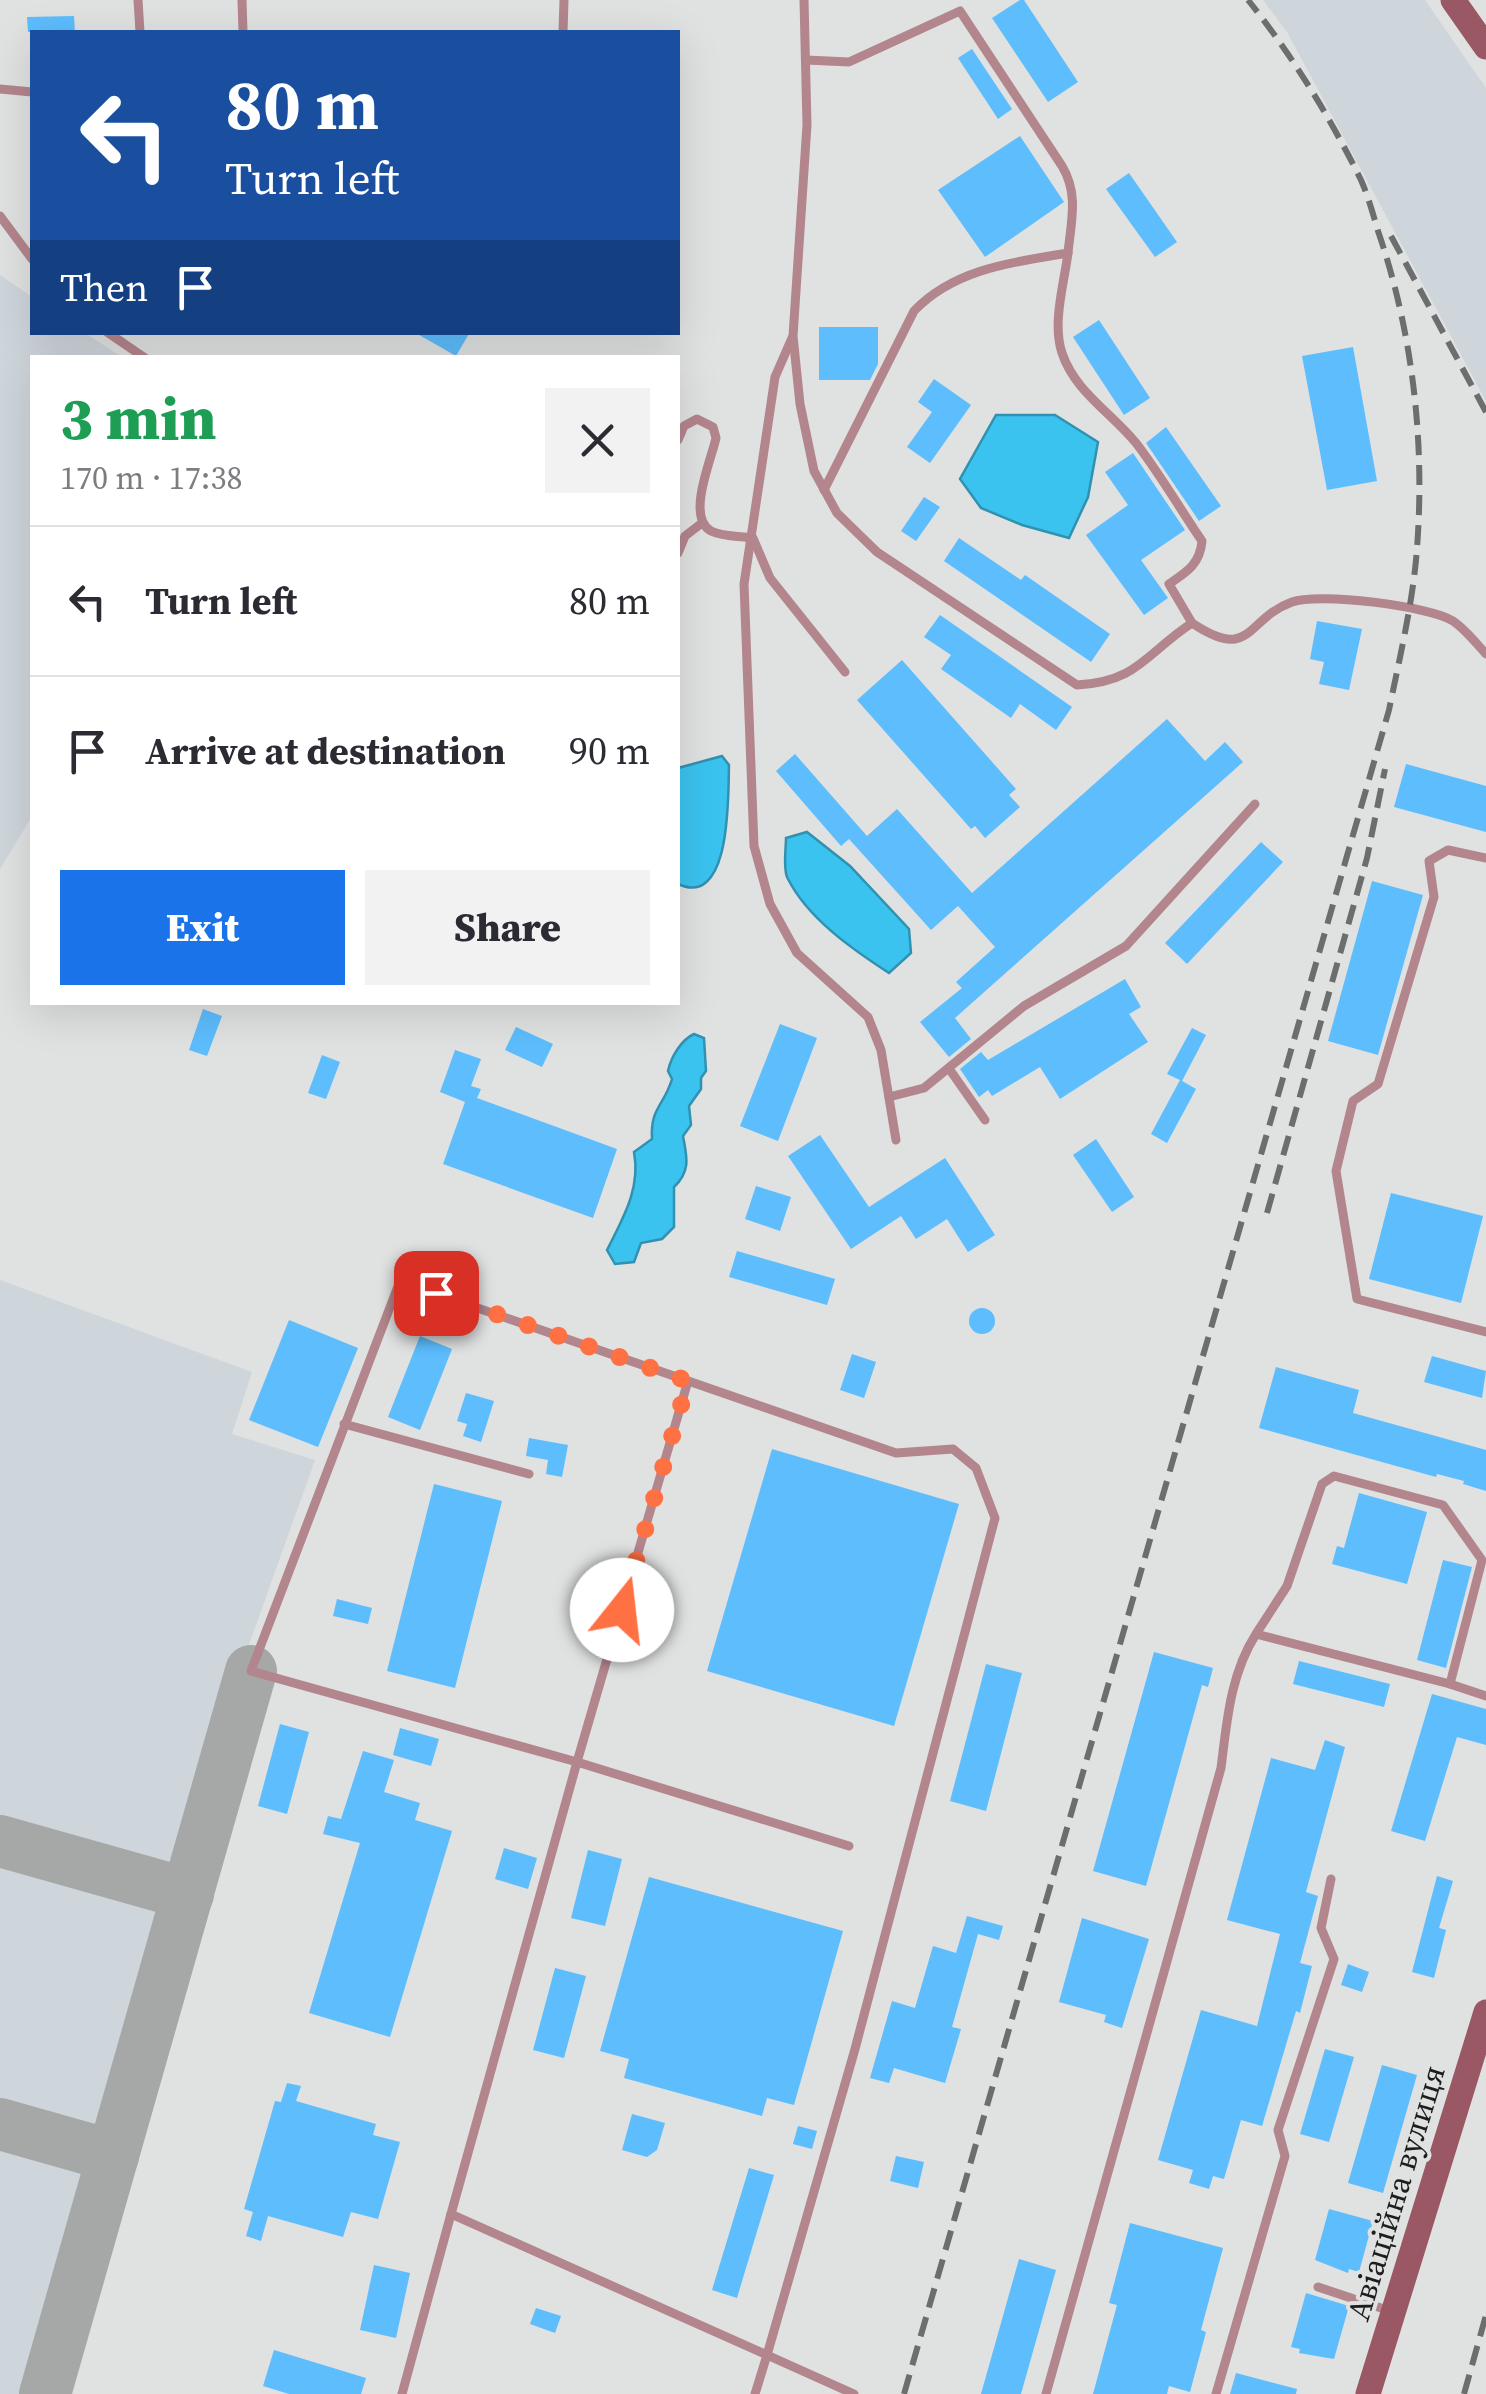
<!DOCTYPE html>
<html lang="en">
<head>
<meta charset="utf-8">
<style>
	body { margin:0; font-family:"Source Serif 4",serif; background:#f2f2f3; color:#2b2b33; height:100vh; display:flex; flex-direction:column; font-size:38px; white-space:nowrap }
	* { box-sizing:border-box; margin:0 }
	p { font-size:32px; color:#7c7c81 }
	.icon { flex:none; width:55px; height:55px; fill:none; stroke:currentColor; stroke-width:2; stroke-linecap:round; stroke-linejoin:round }
	.map { position:relative; flex:1; overflow:hidden }
	.details { position:absolute; left:30px; top:355px; width:650px; height:650px; display:flex; flex-direction:column; background:#fff; border-radius:0px; box-shadow:0 10px 40px #0002 }
	.details>* { flex:none }
	.banner { position:absolute; left:30px; top:30px; width:650px; height:305px; border-radius:0px; box-shadow:0 10px 40px #0002; background:#1a4fa0; color:#fff; overflow:hidden }
	.pin { position:absolute; display:grid; place-items:center; width:85px; height:85px; color:#fff; margin:-42px; border-radius:20px; box-shadow:0 5px 15px #0006 }
	.me { position:absolute; width:110px; margin:-55px; rotate:16deg; stroke-linejoin:round; filter:drop-shadow(0 0 8px #0008) }
	.turn { display:flex; align-items:center; gap:35px; height:210px; padding:0 30px; font-size:45px }
	.turn .icon { width:130px; height:130px; stroke-width:2.5 }
	.turn b { display:block; font-size:70px; line-height:85px }
	.then { display:flex; align-items:center; height:95px; padding:0 30px; background:#0003; gap:20px; font-size:38px }
	.round { display:grid; place-items:center; flex:none; width:105px; height:105px; border-radius:0px; background:#f2f2f3 }
	.head { display:flex; align-items:center; justify-content:space-between; height:170px; padding:0 30px }
	h1 { font-size:60px; font-weight:800; line-height:75px; color:#1e9e55 }
	.action { display:flex; gap:20px; margin-top:auto; padding:20px 30px }
	.action a { flex:1; height:115px; border-radius:0px; background:#1a73e8; color:#fff; font-size:40px; font-weight:800; line-height:115px; text-align:center }
	.action a+a { background:#f2f2f3; color:#2b2b33 }
	ul { padding:0; list-style:none }
	li { display:flex; align-items:center; gap:30px; height:150px; padding:0 30px; border-top:2px solid #e1e1e2 }
	li div { flex:1 }
	li b { display:block; font-size:38px }
	li em { font-style:normal }
	.map>svg:first-child { display:block }
	.built { fill:#ced5db }
	.water { fill:#3ac3ef; stroke:#3191b0; stroke-width:2.5 }
	.lines { fill:none; stroke-linecap:round; stroke-linejoin:round }
	.taxiway { stroke:#a6a7a7; stroke-width:52 }
	.building { fill:#5dbdfd }
	.lane { stroke:#b3858c; stroke-width:9 }
	.secondary { stroke:#995864; stroke-width:25 }
	.rail { stroke:#6c6d6d; stroke-width:6; stroke-dasharray:20 10; stroke-linecap:butt }
	.route { stroke:#ff7043; stroke-width:18; stroke-dasharray:0 32.4 }
	.labels { text-anchor:middle; stroke-width:8; stroke-linejoin:round; paint-order:stroke }
	.street-label { font-size:32px; fill:#1c1d1d; stroke:#e0e1e1 }
</style>
</head>
<body>
<div class="map">
<svg width="1486" height="2394" viewBox="0 0 1486 2394">
	<rect width="100%" height="100%" fill="#e0e1e1"/>
	<g class="built">
		<polygon points="1263,0 1425,0 1486,88 1486,401 1287,32"/>
		<polygon points="0,275 32,297 32,332 85,333 122,357 32,358 32,816 0,869"/>
		<polygon points="0,1280 252,1372 232,1434 315,1460 213,1745 96,2134 0,2108"/>
		<polygon points="0,2148 87,2173 25,2394 0,2394"/>
	</g>
	<g class="water">
		<polygon points="996,415 1055,415 1098,442 1088,497 1069,538 1022,525 981,508 960,479"/>
		<path d="M722 756 729 765C728 793 732 909 678 884V768Z"/>
		<path d="M807 832 850 866 909 929 911 953 889 973C852 949 807 918 787 877 783 866 786 849 786 838Z"/>
		<path d="M694 1034 704 1038 706 1071 701 1078V1089L689 1106 691 1125 683 1136C687 1157 691 1171 674 1187V1227L662 1239 641 1243 634 1262 615 1264 607 1250C623 1218 641 1188 634 1152L652 1139C650 1108 664 1106 672 1079L668 1071C671 1057 681 1040 694 1034Z"/>
	</g>
	<g class="lines">
		<g class="taxiway">
			<polyline points="0,1841 188,1894"/>
			<polyline points="0,2124 113,2156"/>
			<polyline points="45,2394 251,1671"/>
		</g>
	</g>
	<g class="building">
		<polygon points="1020,0 1024,0 1078,82 1048,102 992,18"/>
		<polygon points="74,16 75,32 28,32 27,17"/>
		<polygon points="972,49 1012,109 998,119 958,58"/>
		<polygon points="1020,136 1064,202 985,257 938,190"/>
		<polygon points="1129,173 1177,242 1155,257 1106,189"/>
		<polygon points="1099,320 1150,398 1124,415 1073,337"/>
		<polygon points="819,327 878,327 878,364 870,380 819,380"/>
		<polygon points="414,332 470,332 456,356"/>
		<polygon points="1353,347 1377,481 1327,490 1302,356"/>
		<polygon points="934,379 971,405 930,463 907,447 932,412 918,402"/>
		<polygon points="1166,427 1221,506 1199,521 1146,443"/>
		<polygon points="1133,453 1185,530 1141,560 1168,598 1144,615 1086,535 1128,505 1105,472"/>
		<polygon points="924,497 940,507 916,541 901,531"/>
		<polygon points="959,538 1021,580 1025,575 1110,634 1091,662 944,561"/>
		<polygon points="940,615 1072,707 1056,730 1020,704 1011,718 941,669 951,655 924,637"/>
		<polygon points="1317,621 1362,629 1349,690 1319,684 1324,662 1310,659"/>
		<polygon points="902,660 1016,789 1009,795 1020,807 985,838 975,826 971,829 857,700"/>
		<polygon points="1167,719 1205,761 1225,742 1243,762 955,1018 971,1039 949,1057 920,1022 962,988 956,982 995,947 958,906 931,930 849,839 841,846 776,771 795,754 867,836 897,809 972,893"/>
		<polygon points="1406,764 1486,786 1486,832 1394,807"/>
		<polygon points="1261,842 1283,862 1187,964 1165,943"/>
		<polygon points="1372,881 1423,895 1378,1055 1328,1041"/>
		<polygon points="1125,979 1141,1007 1129,1014 1148,1042 1060,1099 1040,1067 992,1096 988,1090 979,1097 960,1069 981,1052 988,1060"/>
		<polygon points="203,1009 222,1016 207,1056 189,1050"/>
		<polygon points="780,1024 817,1038 778,1141 740,1126"/>
		<polygon points="516,1027 553,1044 542,1067 505,1050"/>
		<polygon points="1192,1028 1206,1035 1182,1081 1196,1089 1167,1143 1151,1134 1180,1080 1167,1074"/>
		<polygon points="455,1050 481,1059 471,1086 481,1089 477,1098 617,1149 593,1218 443,1164 465,1102 440,1092"/>
		<polygon points="322,1055 340,1062 326,1099 308,1093"/>
		<polygon points="820,1135 869,1207 945,1158 995,1235 968,1252 947,1219 916,1239 901,1216 851,1249 788,1156"/>
		<polygon points="1096,1139 1134,1197 1112,1212 1073,1155"/>
		<polygon points="756,1186 791,1197 780,1231 745,1219"/>
		<polygon points="1391,1193 1483,1216 1461,1303 1369,1279"/>
		<polygon points="737,1251 835,1279 827,1305 729,1277"/>
		<circle cx="982" cy="1321" r="13"/>
		<polygon points="289,1320 358,1348 318,1447 249,1420"/>
		<polygon points="420,1336 452,1349 420,1430 388,1417"/>
		<polygon points="852,1354 876,1362 864,1398 840,1390"/>
		<polygon points="1432,1356 1486,1371 1482,1398 1424,1382"/>
		<polygon points="1276,1367 1359,1390 1353,1413 1486,1450 1486,1491 1463,1484 1464,1481 1437,1474 1436,1477 1259,1428"/>
		<polygon points="466,1393 494,1401 481,1442 463,1436 467,1424 457,1421"/>
		<polygon points="529,1438 568,1445 562,1477 546,1474 548,1460 526,1456"/>
		<polygon points="772,1449 959,1504 894,1726 707,1671"/>
		<polygon points="434,1484 502,1501 455,1688 387,1671"/>
		<polygon points="1359,1493 1427,1512 1407,1584 1332,1564 1337,1546 1344,1548"/>
		<polygon points="1443,1560 1472,1567 1446,1668 1417,1660"/>
		<polygon points="337,1599 372,1608 368,1624 333,1616"/>
		<polygon points="1154,1652 1213,1668 1208,1687 1202,1685 1146,1886 1093,1871"/>
		<polygon points="1299,1661 1390,1684 1384,1707 1293,1684"/>
		<polygon points="986,1664 1022,1673 986,1811 950,1801"/>
		<polygon points="1432,1694 1486,1709 1486,1745 1457,1737 1425,1841 1391,1831"/>
		<polygon points="280,1724 309,1732 287,1814 258,1806"/>
		<polygon points="400,1728 439,1739 431,1766 393,1755"/>
		<polygon points="1325,1740 1345,1747 1306,1892 1318,1896 1300,1963 1312,1966 1300,2013 1296,2011 1262,2126 1241,2120 1224,2179 1213,2176 1209,2189 1189,2183 1193,2170 1158,2160 1201,2010 1257,2026 1280,1934 1227,1920 1271,1758 1315,1770"/>
		<polygon points="363,1751 394,1760 384,1792 420,1803 415,1820 452,1831 390,2037 309,2013 360,1843 323,1834 328,1816 341,1819"/>
		<polygon points="504,1848 537,1858 528,1889 495,1879"/>
		<polygon points="588,1850 622,1859 605,1926 571,1918"/>
		<polygon points="1437,1876 1453,1881 1439,1928 1446,1930 1434,1978 1412,1972"/>
		<polygon points="649,1877 843,1931 794,2105 767,2098 762,2116 624,2078 629,2059 600,2051"/>
		<polygon points="967,1916 1003,1926 999,1940 978,1934 952,2027 961,2029 945,2083 894,2068 889,2083 870,2078 892,2001 915,2008 933,1946 956,1953"/>
		<polygon points="1082,1918 1149,1939 1122,2028 1104,2022 1106,2015 1059,2002"/>
		<polygon points="1348,1964 1369,1972 1362,1992 1341,1985"/>
		<polygon points="555,1968 586,1976 564,2058 533,2050"/>
		<polygon points="1325,2049 1354,2057 1329,2142 1300,2134"/>
		<polygon points="1382,2065 1417,2075 1383,2193 1348,2183"/>
		<polygon points="287,2083 301,2086 296,2101 376,2124 373,2135 400,2142 378,2219 351,2212 343,2237 268,2216 261,2241 246,2236 253,2212 244,2209 275,2101 281,2102"/>
		<polygon points="632,2114 665,2123 657,2150 647,2157 622,2150"/>
		<polygon points="798,2126 817,2131 812,2149 793,2144"/>
		<polygon points="896,2156 924,2162 918,2188 890,2181"/>
		<polygon points="749,2168 774,2175 737,2298 712,2290"/>
		<polygon points="1329,2209 1373,2221 1359,2272 1349,2269 1348,2273 1315,2260"/>
		<polygon points="1130,2223 1223,2248 1201,2330 1206,2332 1190,2392 1169,2386 1167,2394 1093,2394 1117,2305 1109,2303"/>
		<polygon points="1019,2259 1056,2270 1021,2394 981,2394"/>
		<polygon points="374,2265 410,2273 396,2338 360,2330"/>
		<polygon points="1306,2293 1349,2306 1334,2359 1299,2353 1300,2349 1291,2347"/>
		<polygon points="536,2308 561,2316 555,2333 530,2324"/>
		<polygon points="274,2350 366,2378 361,2394 289,2394 263,2386"/>
		<polygon points="1236,2373 1297,2389 1296,2394 1230,2394"/>
	</g>
	<g class="lines">
		<g class="lane">
			<polyline points="138,0 140,32"/>
			<polyline points="242,0 243,32"/>
			<path d="M804 0 807 125 793 336 800 404 814 471 837 513 877 552 1077 685C1138 682 1146 653 1192 623 1252 663 1245 619 1292 602 1318 592 1430 606 1453 621 1465 629 1476 643 1486 654"/>
			<polyline points="563,32 564,0"/>
			<path d="M806 60 849 62 960 11 1062 166C1079 194 1071 222 1068 253 1013 262 954 269 914 311L824 490"/>
			<polyline points="0,89 32,92"/>
			<polyline points="0,216 32,259"/>
			<path d="M1068 253C1064 284 1052 323 1062 353 1075 392 1112 413 1136 443 1160 474 1180 509 1202 541 1200 564 1187 572 1169 584L1192 623"/>
			<polyline points="107,332 145,358"/>
			<polyline points="792,338 775,377 744,584 754,846 770,904 797,953 868,1017 881,1050 896,1140"/>
			<path d="M678 440 684 426 697 419 713 427 716 438C711 461 686 517 711 531 723 537 740 536 753 538L770 578 845 672"/>
			<polyline points="678,553 685,536 702,523"/>
			<polyline points="1486,858 1448,850 1429,861 1434,897 1378,1084 1353,1101 1336,1171 1357,1299 1486,1332"/>
			<polyline points="950,1070 985,1120"/>
			<polyline points="889,1097 924,1088 1024,1006 1126,946 1255,804"/>
			<polygon points="400,1281 896,1453 953,1449 976,1468 995,1518 855,2049 767,2355 451,2214 577,1762 251,1671"/>
			<polyline points="688,1381 577,1762 849,1846"/>
			<polyline points="344,1424 529,1474"/>
			<polyline points="1450,1684 1486,1696"/>
			<polyline points="1318,2287 1390,2311"/>
			<polyline points="402,2394 451,2214"/>
			<polyline points="755,2394 767,2355 854,2394"/>
			<path d="M1046 2394 1221 1768C1227 1721 1230 1675 1256 1634L1287 1586 1322 1484 1334 1476 1443 1505 1482 1560 1450 1684 1256 1634"/>
			<polyline points="1216,2394 1285,2156 1278,2130 1334,1959 1321,1928 1331,1879"/>
		</g>
		<g class="secondary">
			<polyline points="1453,0 1486,47"/>
			<polyline points="1368,2394 1486,2012"/>
		</g>
		<g class="rail">
			<polyline points="1391,236 1486,412"/>
			<polyline points="1267,1213 1367,858 1385,769"/>
			<path d="M904 2394 1389 710C1399 661 1411 611 1416 560 1426 450 1414 336 1378 231 1373 214 1368 196 1361 180 1330 117 1292 55 1248 0"/>
			<polyline points="1464,2394 1486,2315"/>
		</g>
	</g>
	<g class="lines">
		<polyline class="route" points="436,1293 688,1381 622,1610"/>
	</g>
	<g class="labels">
		<g class="street-label">
			<text transform="translate(1396 2193) rotate(-73)" y="11">Авіаційна вулиця</text>
		</g>
	</g>
</svg>
<div class="pin" style="left:436px;top:1293px;background:#d93025"><svg class="icon" aria-label="arrive" viewBox="0 0 24 24"><path d="M6 21V4h12l-3 4 3 4H6"/></svg></div>
<svg class="me" style="left:622px;top:1610px" viewBox="-20 -20 40 40"><circle r="19" fill="#fff"/><path d="M0-13L10 11 0 6-10 11z" fill="#ff7043"/></svg>
<div class="banner">
<div class="turn"><svg class="icon" aria-label="left" viewBox="0 0 24 24"><path d="M17 20v-9H6M10 6l-5 5 5 5"/></svg><div><b>80 m</b>Turn left</div></div>
<div class="then">Then<svg class="icon" aria-label="arrive" viewBox="0 0 24 24"><path d="M6 21V4h12l-3 4 3 4H6"/></svg></div>
</div>
<section class="details">
<div class="head"><div><h1>3 min</h1><p>170 m · 17:38</p></div><a class="round"><svg class="icon" aria-label="close" viewBox="0 0 24 24"><path d="M6 6l12 12M18 6L6 18"/></svg></a></div>
<ul>
<li><svg class="icon" aria-label="left" viewBox="0 0 24 24"><path d="M17 20v-9H6M10 6l-5 5 5 5"/></svg><div><b>Turn left</b></div><em>80 m</em></li>
<li><svg class="icon" aria-label="arrive" viewBox="0 0 24 24"><path d="M6 21V4h12l-3 4 3 4H6"/></svg><div><b>Arrive at destination</b></div><em>90 m</em></li>
</ul>
<div class="action"><a>Exit</a><a>Share</a></div>
</section>
</div>
</body>
</html>
